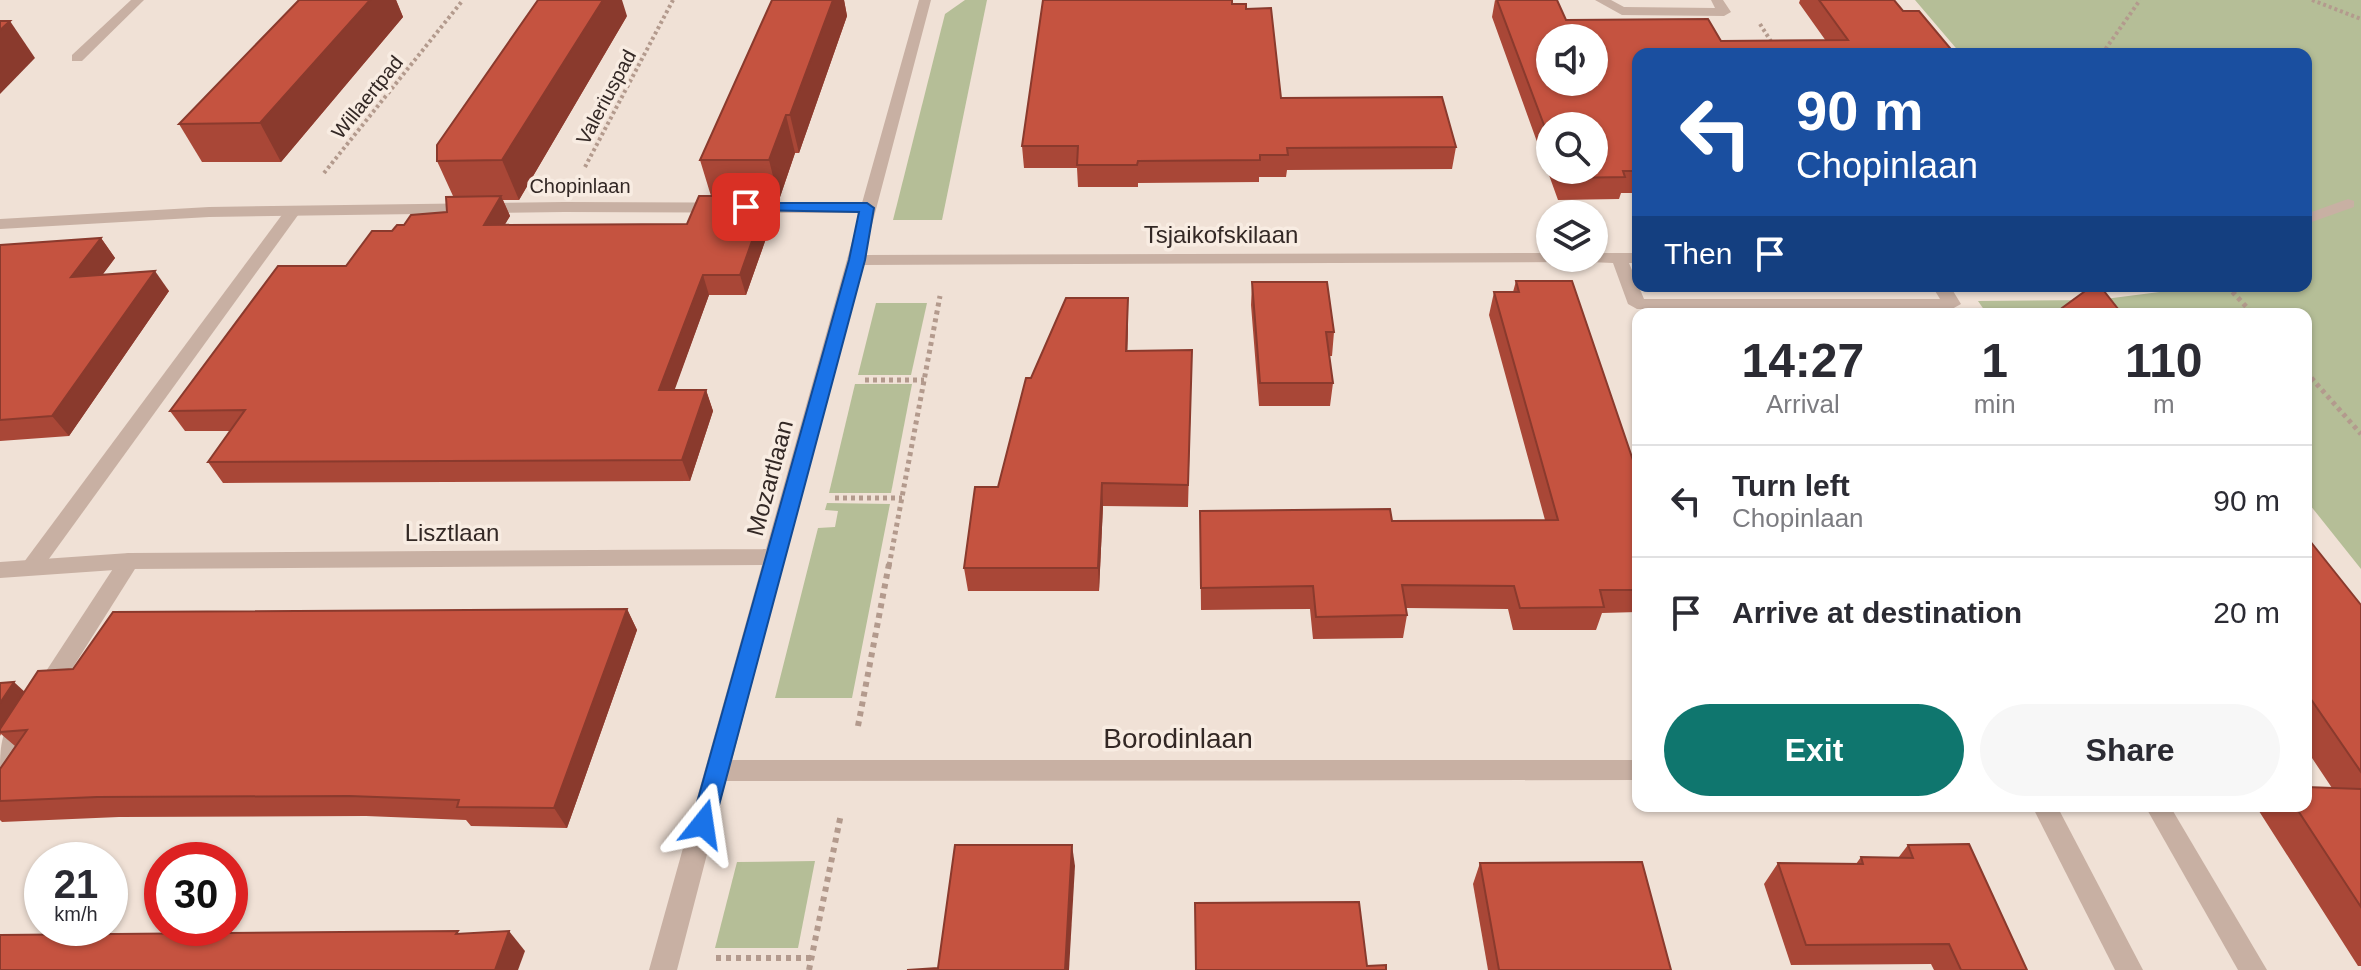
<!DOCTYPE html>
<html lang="en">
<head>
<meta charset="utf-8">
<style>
	body { margin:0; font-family:Arial,sans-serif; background:#f7f7f7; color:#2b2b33; height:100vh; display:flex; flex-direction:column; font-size:30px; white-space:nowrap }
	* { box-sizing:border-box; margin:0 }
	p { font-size:26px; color:#7c7c81 }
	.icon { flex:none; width:44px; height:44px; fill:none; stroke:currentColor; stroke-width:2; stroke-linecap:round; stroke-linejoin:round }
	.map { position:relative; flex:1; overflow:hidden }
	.panel { position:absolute; left:1632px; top:308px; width:680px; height:504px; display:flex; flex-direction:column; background:#fff; border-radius:16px; box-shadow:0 2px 6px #0004 }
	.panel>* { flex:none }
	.guide { position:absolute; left:1632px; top:48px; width:680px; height:244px; border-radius:16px; box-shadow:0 2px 6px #0004; background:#1a4fa0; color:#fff; overflow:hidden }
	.controls { position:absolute; left:1536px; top:24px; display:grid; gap:16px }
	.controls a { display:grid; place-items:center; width:72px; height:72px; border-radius:50%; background:#fff; box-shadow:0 2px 6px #0004; font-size:40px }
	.speed { position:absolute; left:24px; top:842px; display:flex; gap:16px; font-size:40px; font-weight:700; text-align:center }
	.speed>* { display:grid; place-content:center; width:104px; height:104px; border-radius:50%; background:#fff; box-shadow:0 2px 6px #0004; line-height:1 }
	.speed small { font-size:20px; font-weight:400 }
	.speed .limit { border:12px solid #d22; background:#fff; color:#111 }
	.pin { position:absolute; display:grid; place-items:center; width:68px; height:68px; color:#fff; margin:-34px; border-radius:16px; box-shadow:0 4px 12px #0006 }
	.me { position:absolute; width:88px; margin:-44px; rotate:15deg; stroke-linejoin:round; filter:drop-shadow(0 0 6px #0008) }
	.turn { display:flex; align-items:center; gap:28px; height:168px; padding:0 32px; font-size:36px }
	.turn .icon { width:104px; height:104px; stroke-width:2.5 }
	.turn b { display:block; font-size:56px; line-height:68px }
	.then { display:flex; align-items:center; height:76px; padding:0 32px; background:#0003; gap:16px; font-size:30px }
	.eta { display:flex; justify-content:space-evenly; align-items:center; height:136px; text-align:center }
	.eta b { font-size:48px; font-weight:800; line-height:56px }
	.action { display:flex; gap:16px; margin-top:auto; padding:16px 32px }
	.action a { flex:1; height:92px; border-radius:48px; background:#0f766e; color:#fff; font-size:32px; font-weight:800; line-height:92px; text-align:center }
	.action a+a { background:#f7f7f7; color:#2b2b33 }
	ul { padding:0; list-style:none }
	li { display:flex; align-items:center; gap:24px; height:112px; padding:0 32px; border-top:2px solid #e1e1e2 }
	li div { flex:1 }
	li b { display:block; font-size:30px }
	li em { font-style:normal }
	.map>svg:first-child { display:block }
	.green { fill:#b5be97 }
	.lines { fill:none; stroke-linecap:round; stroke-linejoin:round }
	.path-far2 { stroke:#b39a8d; stroke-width:4; stroke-dasharray:3 3; stroke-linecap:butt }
	.path-far1 { stroke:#b39a8d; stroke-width:5; stroke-dasharray:4 4; stroke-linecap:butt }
	.path { stroke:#b39a8d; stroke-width:6; stroke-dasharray:5 5; stroke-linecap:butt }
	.service { fill:#c8b0a3; fill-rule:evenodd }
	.pedestrian { fill:#c8b0a3; fill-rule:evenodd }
	.minor { fill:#c8b0a3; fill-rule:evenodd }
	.wall { fill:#a94737; fill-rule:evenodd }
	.shaded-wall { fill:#8a3a2d }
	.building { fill:#c55340; stroke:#8a3a2d; stroke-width:2; fill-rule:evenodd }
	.route { fill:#1a73e8; stroke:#114b97; stroke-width:2 }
	.labels { text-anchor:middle; stroke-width:7; stroke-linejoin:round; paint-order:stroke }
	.far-street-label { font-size:20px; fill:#332825; stroke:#f8ece2 }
	.street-label { font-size:24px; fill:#332825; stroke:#f8ece2 }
	.near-street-label { font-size:28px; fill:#332825; stroke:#f8ece2 }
</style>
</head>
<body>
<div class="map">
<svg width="2361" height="970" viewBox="0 0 2361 970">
	<rect width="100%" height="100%" fill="#f0e1d6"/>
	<g class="green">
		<polygon points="965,0 987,0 942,220 893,220 945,14"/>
		<polygon points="1915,0 2361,0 2361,569 2306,500 2306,314 1987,314 1978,301 2097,300 2206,286 2306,286 2306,54 1961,54"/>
		<polygon points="876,303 927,303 911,375 858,375"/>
		<polygon points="855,384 912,384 891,493 829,493"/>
		<polygon points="827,503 890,504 852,698 775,698 818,528 835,527 838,511 825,510"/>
		<polygon points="815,861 798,948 715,948 737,862"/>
	</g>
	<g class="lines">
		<g class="path-far2">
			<polyline points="2312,0 2361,19"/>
			<polyline points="1760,24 1779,54"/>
			<polyline points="2102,54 2140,0"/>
			<polyline points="585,167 673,0"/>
			<polyline points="324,173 463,0"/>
		</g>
		<g class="path-far1">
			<polyline points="2227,286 2253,314"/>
			<polyline points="2306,372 2361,434"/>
			<polyline points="865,380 924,380"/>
			<polyline points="835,498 902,498"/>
			<polyline points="889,566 940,296"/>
		</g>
		<g class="path">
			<polyline points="858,726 889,564"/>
			<polyline points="716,958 812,958"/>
			<polyline points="809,970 841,814"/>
		</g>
		<g class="service">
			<polygon points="131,0 144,0 82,61 72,61 72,55"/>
			<polygon points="293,206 301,211 38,574 24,574 20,568 24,562 287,208"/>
			<polygon points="129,553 136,555 140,561 53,699 45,702 37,699 33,692 37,685 122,555"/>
			<path d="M25 712 33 715 37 722 8 768 0 771C0 750 0 721 25 712Z"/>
		</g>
		<polygon class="pedestrian" points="2348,199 2354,201 2354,207 2306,224 2306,214"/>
		<g class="minor">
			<polygon points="919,0 931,0 864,255 1550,253 1550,258 1594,258 1594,253 1638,253 1638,263 1629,263 1644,299 1940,299 1932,286 1950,286 1961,304 1952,309 1637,309 1628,304 1613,263 1590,262 862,265 732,760 1638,760 1638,780 726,781 677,970 649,970 762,565 129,569 0,578 0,562 129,553 766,549 860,213 564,212 209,217 0,229 0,219 209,207 564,202 862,203"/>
			<polygon points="1595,0 1611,0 1624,7 1715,8 1711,0 1723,0 1731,12 1724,16 1622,15"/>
			<polygon points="2032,806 2057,806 2143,970 2115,970"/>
			<polygon points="2145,806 2170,806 2267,970 2238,970"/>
		</g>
	</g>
	<g class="wall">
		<polygon points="299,0 396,0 403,17 281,162 202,162 179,124"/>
		<polygon points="772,0 844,0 847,16 799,153 795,153 779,200 769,200 774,216 746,295 709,295 674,390 706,390 713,411 690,481 223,483 208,462 230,431 185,431 170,411 346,266 392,231 404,225 447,212 453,196 437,161 627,16 519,200 503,200 510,216 504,225 687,224 711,196 700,160"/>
		<path d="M1495 0 1566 20 1721 41H1826L1799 3 1800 0H1894L1903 11 1955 54H1638V193H1621L1619 199 1558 200 1492 17ZM1550 126 1594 170H1550Z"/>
		<polygon points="1232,4 1246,9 1281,98 1456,147 1452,169 1287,170 1286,177 1259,177 1259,182 1138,183 1138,187 1078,187 1077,168 1024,168 1022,146"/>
		<polygon points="101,238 115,258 102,275 169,291 69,436 0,441 0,245"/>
		<polygon points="1516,281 1638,475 1638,612 1602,613 1596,630 1513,630 1508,609 1406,608 1407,615 1403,638 1313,639 1310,609 1201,610 1200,511 1392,521 1545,520 1489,315 1494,292 1513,292"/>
		<polygon points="1252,282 1334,332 1332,356 1329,356 1333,383 1330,406 1259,406 1251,305"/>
		<polygon points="1128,320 1127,351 1192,350 1188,507 1103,506 1099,591 968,591 964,568 998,487 1031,378"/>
		<polygon points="2306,536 2361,605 2361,966 2358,966 2257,808 2260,806 2306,806 2332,788 2306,749"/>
		<polygon points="627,609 637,630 567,828 471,826 466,820 366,816 119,817 2,822 0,820 0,769 15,746 1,734 0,736 0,683 25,692 73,669"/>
		<polygon points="1908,845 2027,970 1934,970 1931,964 1791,965 1764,884 1778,863 1856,864 1861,857 1898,858"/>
		<polygon points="1480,863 1671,970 1488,970 1473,884"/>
	</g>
	<g class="shaded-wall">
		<polygon points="370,0 396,0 403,17 281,162 260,123"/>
		<polygon points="603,0 622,0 627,16 519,200 502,160"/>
		<polygon points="833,0 844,0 847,16 799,153 790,115"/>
		<polygon points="10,21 35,58 0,94 0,30"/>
		<polygon points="786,115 795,153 779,200 769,160"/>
		<polygon points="501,196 510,216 493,245 484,225"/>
		<polygon points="768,196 774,216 746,295 740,275"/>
		<polygon points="101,238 115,258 86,297 71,277"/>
		<polygon points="155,271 169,291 69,436 52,416"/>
		<polygon points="703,275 709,295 667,411 659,390"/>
		<polygon points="1128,298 1128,320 1127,373 1126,351"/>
		<polygon points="706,390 713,411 690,481 682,460"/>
		<polygon points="1102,483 1103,506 1099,591 1098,568"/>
		<polygon points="627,609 637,630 567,828 554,808"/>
		<polygon points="14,682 27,694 0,732 0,703"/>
		<polygon points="1072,845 1075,866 1069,970 1065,970"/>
		<polygon points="509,931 525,951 518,970 495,970"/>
	</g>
	<g class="building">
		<polygon points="299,0 370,0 260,123 179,124"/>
		<polygon points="538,0 603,0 502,160 437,161 437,145"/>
		<polygon points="772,0 833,0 790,115 786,115 769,160 700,160"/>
		<polygon points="1043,0 1232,0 1232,4 1246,4 1246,9 1271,8 1281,98 1442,97 1456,147 1287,148 1288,155 1260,155 1260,160 1138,161 1137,165 1077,165 1078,146 1022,146"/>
		<path d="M1497 0H1557L1566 20 1708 19 1721 41 1848 40 1819 0H1894L1903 11H1919L1955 54H1638V171H1623L1625 177 1564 178 1561 170H1594V126H1550V141ZM1550 38H1594V82H1550Z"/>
		<polygon points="0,21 10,21 0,30"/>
		<polygon points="501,196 484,225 687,224 699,196 768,196 740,275 703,275 659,390 706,390 682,460 208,462 245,410 170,411 278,266 346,266 372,231 392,231 397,225 404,225 411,215 447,212 446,197"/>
		<polygon points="101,238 71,277 155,271 52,416 0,420 0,245"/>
		<polygon points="1516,281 1572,281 1638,475 1638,590 1600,590 1604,607 1520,608 1514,586 1402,585 1407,615 1316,617 1313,586 1201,588 1200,511 1390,509 1392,521 1558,520 1494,292 1519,292"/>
		<polygon points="1252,282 1327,282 1334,332 1326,332 1333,383 1260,383"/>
		<polygon points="2092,286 2100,286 2122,314 2066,314 2062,308"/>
		<polygon points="1066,298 1128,298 1126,351 1192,350 1188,485 1102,483 1098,568 964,568 975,487 998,487 1026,378 1031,378"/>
		<polygon points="2306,536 2361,605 2361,772 2306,692"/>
		<polygon points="627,609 554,808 457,807 459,800 349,796 97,797 0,801 0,769 27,730 0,732 0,729 38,671 73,669 113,612"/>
		<polygon points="14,682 0,703 0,683"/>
		<polygon points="2306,787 2361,789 2361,907 2295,806 2306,806"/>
		<polygon points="1969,844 2027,970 1961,970 1949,944 1806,945 1778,863 1863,864 1861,857 1913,858 1908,845"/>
		<polygon points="955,845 1072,845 1065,970 907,970 938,968"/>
		<polygon points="1642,862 1671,970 1499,970 1480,863"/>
		<polygon points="1359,902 1367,966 1386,965 1386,970 1196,970 1195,903"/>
		<polygon points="458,931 456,934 509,931 495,970 0,970 0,935"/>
	</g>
	<polygon class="route" points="746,203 867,203 874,208 865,260 714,824 711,831 703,834 695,831 691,824 849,260 859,212 741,210 739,207"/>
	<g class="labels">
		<g class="far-street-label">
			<text transform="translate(367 97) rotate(-51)" y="7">Willaertpad</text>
			<text transform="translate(606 97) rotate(-62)" y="7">Valeriuspad</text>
			<text x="580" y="193">Chopinlaan</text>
		</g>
		<g class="street-label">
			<text x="1221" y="243">Tsjaikofskilaan</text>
			<text transform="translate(770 478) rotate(-75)" y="8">Mozartlaan</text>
			<text x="452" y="541">Lisztlaan</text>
		</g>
		<g class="near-street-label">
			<text x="1178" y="748">Borodinlaan</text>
		</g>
	</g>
</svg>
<div class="controls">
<a><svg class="icon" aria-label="sound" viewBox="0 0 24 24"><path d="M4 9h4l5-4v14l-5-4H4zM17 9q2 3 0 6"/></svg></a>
<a><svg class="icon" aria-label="search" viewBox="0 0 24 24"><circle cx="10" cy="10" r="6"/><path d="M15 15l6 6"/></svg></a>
<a><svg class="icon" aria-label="layers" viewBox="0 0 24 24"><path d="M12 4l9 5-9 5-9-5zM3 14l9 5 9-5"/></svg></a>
</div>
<div class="speed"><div>21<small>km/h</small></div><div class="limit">30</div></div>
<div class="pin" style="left:746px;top:207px;background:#d93025"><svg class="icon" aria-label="arrive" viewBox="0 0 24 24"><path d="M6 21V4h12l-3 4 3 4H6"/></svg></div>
<svg class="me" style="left:703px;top:824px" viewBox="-20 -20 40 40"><path d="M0-17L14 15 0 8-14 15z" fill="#1a73e8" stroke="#fff" stroke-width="4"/></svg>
<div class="guide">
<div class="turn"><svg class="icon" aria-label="left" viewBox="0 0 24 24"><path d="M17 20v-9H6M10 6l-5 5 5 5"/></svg><div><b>90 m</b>Chopinlaan</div></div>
<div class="then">Then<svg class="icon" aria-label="arrive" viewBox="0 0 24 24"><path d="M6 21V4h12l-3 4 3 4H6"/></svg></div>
</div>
<section class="panel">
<div class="eta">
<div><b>14:27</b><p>Arrival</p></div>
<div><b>1</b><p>min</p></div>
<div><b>110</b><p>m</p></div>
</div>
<ul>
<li><svg class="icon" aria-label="left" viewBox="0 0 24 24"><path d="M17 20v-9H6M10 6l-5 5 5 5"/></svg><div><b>Turn left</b><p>Chopinlaan</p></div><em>90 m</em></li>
<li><svg class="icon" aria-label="arrive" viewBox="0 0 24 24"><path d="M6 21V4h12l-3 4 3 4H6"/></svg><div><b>Arrive at destination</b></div><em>20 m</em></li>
</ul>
<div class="action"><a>Exit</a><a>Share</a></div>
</section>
</div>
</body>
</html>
